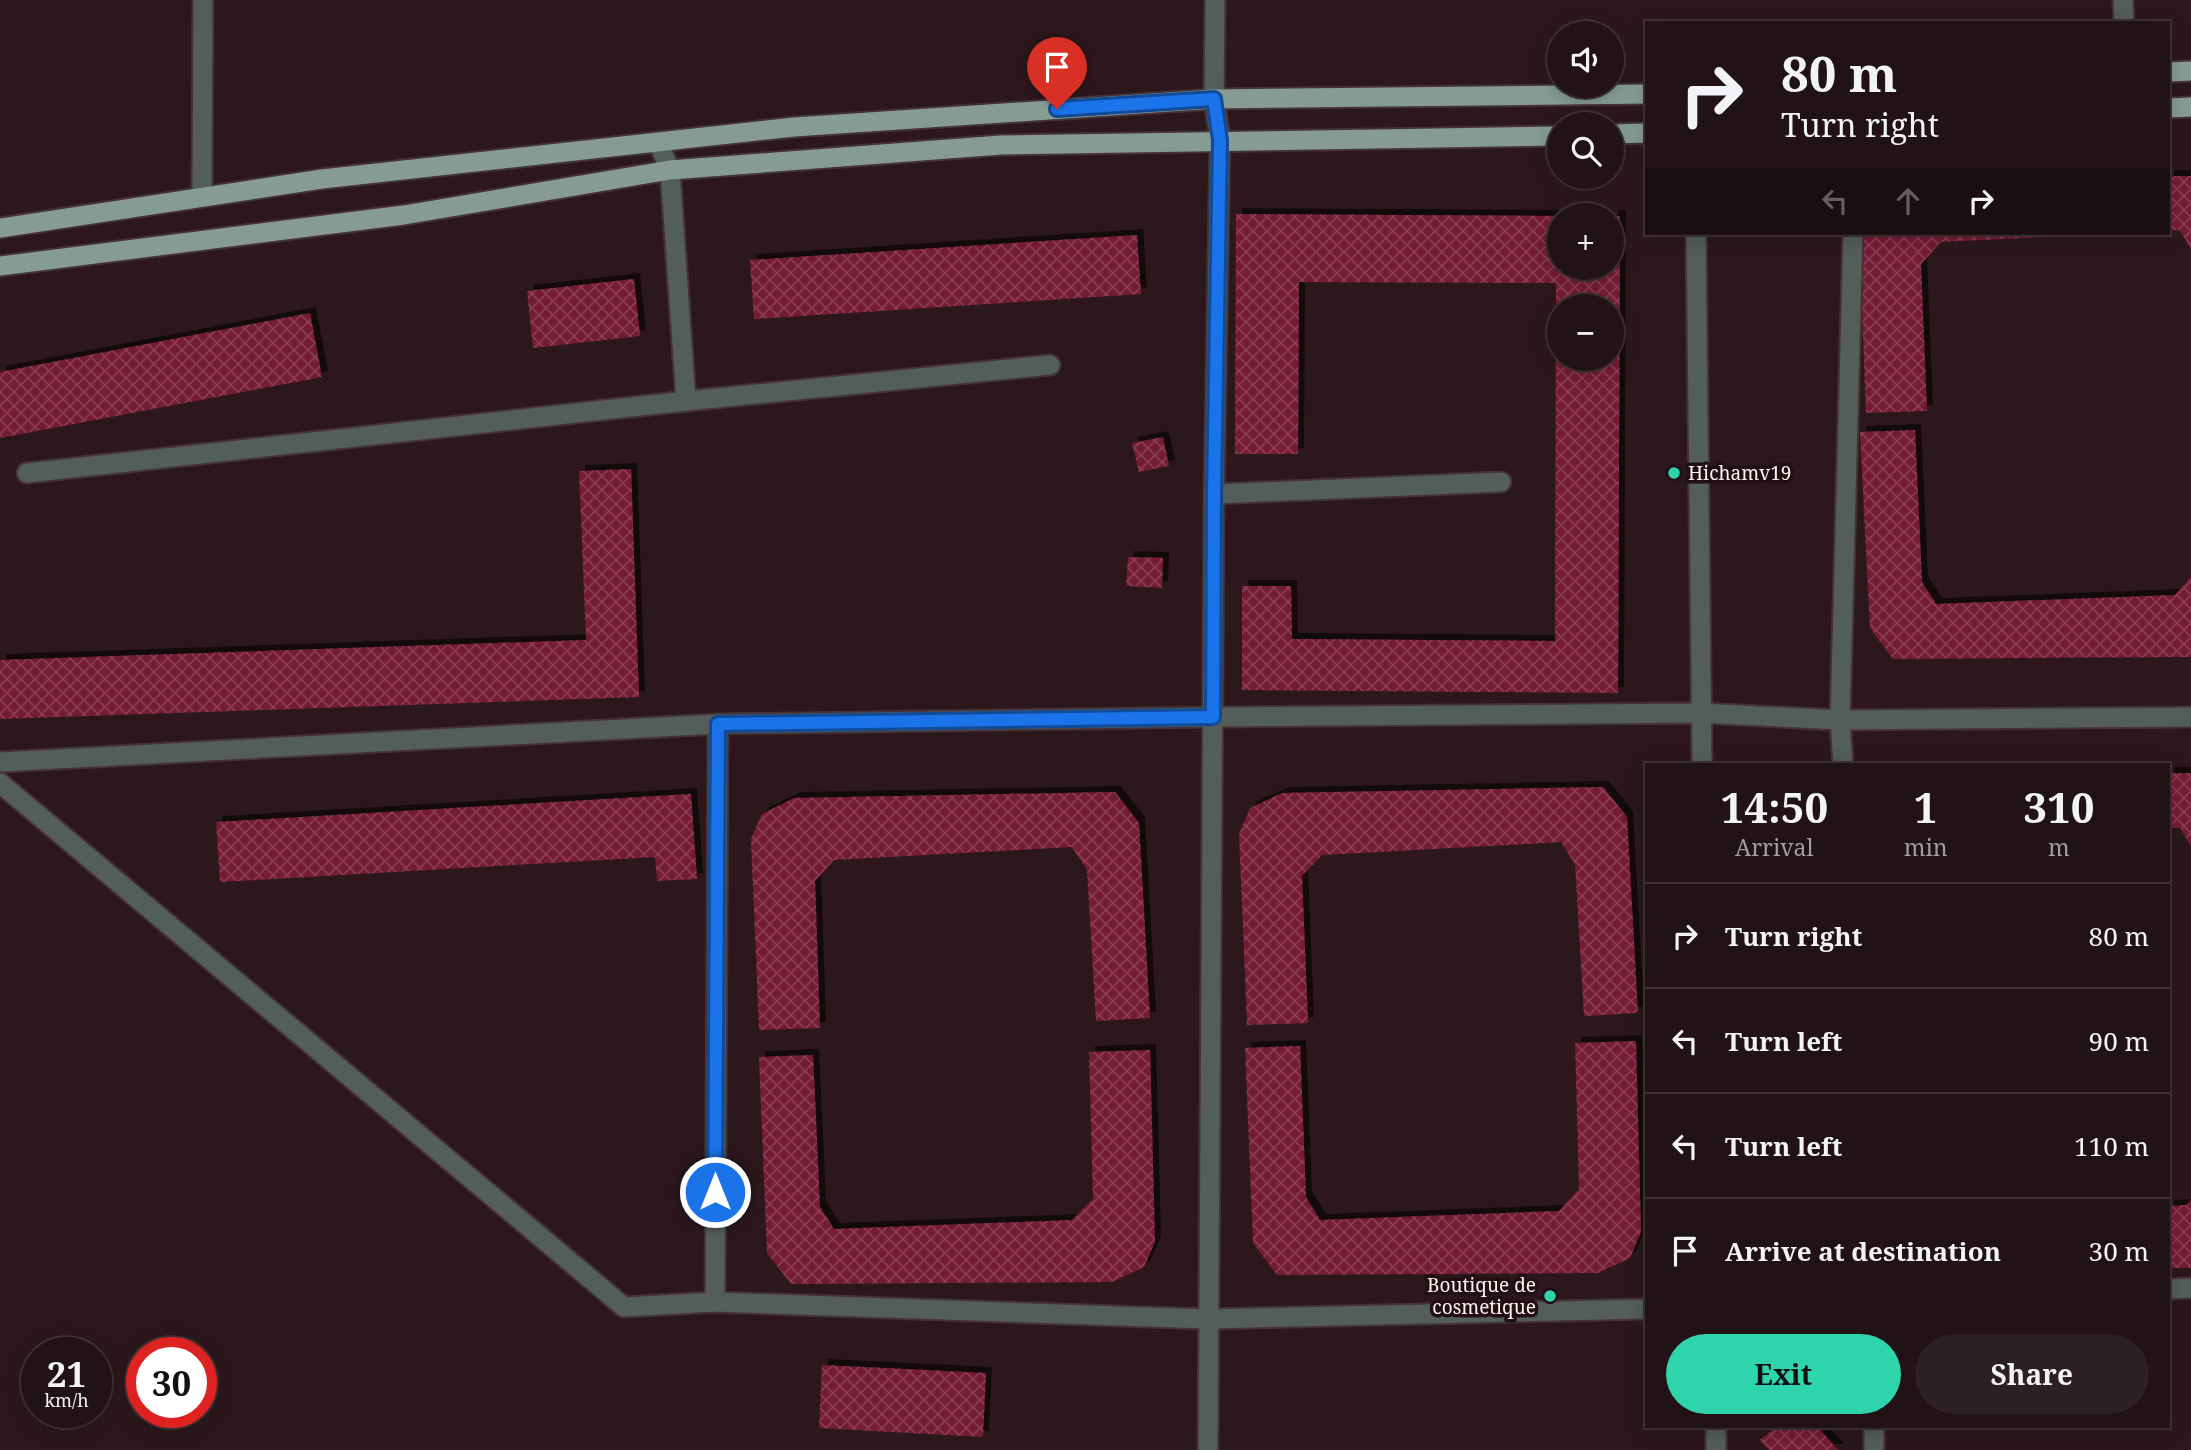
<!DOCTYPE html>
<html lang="en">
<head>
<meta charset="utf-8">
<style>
	body { margin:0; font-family:"Noto Serif",serif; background:#2d2022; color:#f1f3f6; height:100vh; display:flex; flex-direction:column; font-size:26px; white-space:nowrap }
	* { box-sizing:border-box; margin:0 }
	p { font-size:23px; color:#a29ea0 }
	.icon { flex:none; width:38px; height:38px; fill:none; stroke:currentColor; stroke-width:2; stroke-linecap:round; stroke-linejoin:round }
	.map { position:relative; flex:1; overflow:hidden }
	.details { position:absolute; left:1645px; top:763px; width:525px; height:665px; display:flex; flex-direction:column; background:#211215; border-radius:0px; box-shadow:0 4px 18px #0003,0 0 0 2px #3e3234 }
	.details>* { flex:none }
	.hud { position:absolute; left:1645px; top:21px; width:525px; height:214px; border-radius:0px; box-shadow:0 4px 18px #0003,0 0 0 2px #3e3234; background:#211215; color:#f1f3f6; overflow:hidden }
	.fabs { position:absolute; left:1547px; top:21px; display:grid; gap:14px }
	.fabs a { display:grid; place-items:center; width:77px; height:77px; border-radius:50%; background:#211215; box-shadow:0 4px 18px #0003,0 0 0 2px #3e3234; font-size:35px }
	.speed { position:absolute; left:21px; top:1337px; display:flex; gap:14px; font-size:35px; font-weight:700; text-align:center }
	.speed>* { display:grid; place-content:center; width:91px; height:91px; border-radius:50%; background:#211215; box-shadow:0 4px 18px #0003,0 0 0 2px #3e3234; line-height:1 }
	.speed small { font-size:18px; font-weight:400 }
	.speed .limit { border:10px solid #d22; background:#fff; color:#111 }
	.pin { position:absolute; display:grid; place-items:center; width:60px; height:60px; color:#fff; margin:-72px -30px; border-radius:50% 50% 50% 0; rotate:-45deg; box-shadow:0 0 7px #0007 }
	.pin .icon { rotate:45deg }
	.me { position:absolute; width:77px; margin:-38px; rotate:0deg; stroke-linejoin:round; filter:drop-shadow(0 0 5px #0008) }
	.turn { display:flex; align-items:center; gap:24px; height:147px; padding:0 21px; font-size:32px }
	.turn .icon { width:91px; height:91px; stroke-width:2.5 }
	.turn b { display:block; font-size:49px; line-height:60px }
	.lanes { display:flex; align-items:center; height:66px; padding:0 21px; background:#0003; justify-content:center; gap:35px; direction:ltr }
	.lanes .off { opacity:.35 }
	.eta { display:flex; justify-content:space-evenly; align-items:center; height:119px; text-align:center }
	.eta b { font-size:42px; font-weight:700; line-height:49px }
	.cta { display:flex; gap:14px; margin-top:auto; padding:14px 21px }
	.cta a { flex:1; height:80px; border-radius:42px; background:#2ed4ab; color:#111; font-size:28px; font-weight:700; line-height:80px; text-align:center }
	.cta a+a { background:#2d2022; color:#f1f3f6 }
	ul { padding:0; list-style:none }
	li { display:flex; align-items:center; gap:21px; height:105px; padding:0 21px; border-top:2px solid #3e3234 }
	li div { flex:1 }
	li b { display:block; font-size:26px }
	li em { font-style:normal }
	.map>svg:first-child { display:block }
	.building { fill:url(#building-cross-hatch); fill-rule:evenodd; filter:url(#shadow) }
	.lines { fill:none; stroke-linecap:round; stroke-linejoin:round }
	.minor-casing { stroke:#453236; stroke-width:23 }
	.primary-casing { stroke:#453236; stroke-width:23 }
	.minor { stroke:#535d59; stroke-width:19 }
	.primary { stroke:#869c93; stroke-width:19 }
	.route-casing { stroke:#114b97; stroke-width:18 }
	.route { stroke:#1a73e8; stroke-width:12 }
	.poi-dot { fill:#2ed4ab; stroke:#220f13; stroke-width:2.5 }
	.labels { text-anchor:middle; stroke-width:7; stroke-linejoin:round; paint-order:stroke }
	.poi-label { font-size:19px; fill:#fff0f2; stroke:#220f13; text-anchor:start }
</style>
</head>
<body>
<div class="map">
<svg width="2191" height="1450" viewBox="0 0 2191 1450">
	<defs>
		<pattern id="building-cross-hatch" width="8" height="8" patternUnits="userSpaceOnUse" patternTransform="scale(1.75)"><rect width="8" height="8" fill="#751b35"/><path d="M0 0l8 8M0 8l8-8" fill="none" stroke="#8a3c53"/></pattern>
		<filter id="shadow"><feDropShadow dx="6" dy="-6" stdDeviation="0" flood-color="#0009"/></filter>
	</defs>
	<rect width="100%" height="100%" fill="#2c181c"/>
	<g class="building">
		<polygon points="2168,176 2191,176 2191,248 2179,230 2168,231"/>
		<path d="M1236 214 1559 216V268H1612V216H1620L1618 693 1242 690V586H1291L1292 639 1555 641 1556 283 1299 282 1298 454H1235ZM1559 306H1612V359H1559Z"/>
		<polygon points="1859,233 2087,233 2087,235 1941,242 1921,264 1927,411 1866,413"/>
		<polygon points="1137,235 1141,294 754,319 750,260"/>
		<polygon points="634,279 640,336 533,348 527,291"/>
		<polygon points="310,313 322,377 0,438 0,372"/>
		<polygon points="1915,430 1922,582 1936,604 2175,595 2191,577 2191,657 1893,659 1870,628 1860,432"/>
		<polygon points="1163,437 1169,466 1139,472 1132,443"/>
		<polygon points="631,469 639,697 0,719 0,660 586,640 579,471"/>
		<polygon points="1128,557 1163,558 1162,588 1126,586"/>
		<polygon points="2168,773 2191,773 2191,846 2180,828 2168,828"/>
		<polygon points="1603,787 1627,817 1638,1013 1584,1016 1575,864 1561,842 1322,855 1302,876 1308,1023 1247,1025 1239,834 1250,808 1282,793"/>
		<polygon points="1115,792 1139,823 1150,1018 1096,1021 1087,870 1072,847 834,860 815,881 820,1028 759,1030 751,839 762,814 794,798"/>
		<polygon points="691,794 697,879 657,881 655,857 220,882 216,822"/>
		<polygon points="1636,1041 1641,1232 1630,1258 1598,1273 1277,1275 1253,1243 1245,1048 1300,1046 1306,1197 1320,1220 1559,1211 1579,1189 1575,1043"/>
		<polygon points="1150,1050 1155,1242 1144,1267 1112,1282 791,1284 767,1253 759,1057 813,1055 820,1207 834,1229 1072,1220 1093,1199 1089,1052"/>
		<polygon points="2191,1200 2191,1268 2168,1268 2168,1206 2186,1205"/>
		<polygon points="822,1365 986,1373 983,1437 819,1428"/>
		<polygon points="1777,1426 1817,1426 1838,1450 1769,1450 1760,1440"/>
	</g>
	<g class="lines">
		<defs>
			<g id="minor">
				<polyline points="2123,0 2124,23"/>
				<polyline points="202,197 203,0"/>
				<polyline points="1696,233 1702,765"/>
				<polyline points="686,401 1050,365"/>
				<polyline points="27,473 686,401 670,170 658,142"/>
				<polyline points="1214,494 1501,482"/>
				<polyline points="0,762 718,724 1214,717 1701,713 1840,720 2191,717"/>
				<polyline points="1843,765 1840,720 1853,233"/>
				<polyline points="0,783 624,1307 715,1302 1207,1319 1647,1309"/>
				<polyline points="2168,1289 2191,1288"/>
				<polyline points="715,1302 718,724"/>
				<polyline points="1716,1426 1716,1450"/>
				<polyline points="1874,1426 1874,1450"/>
				<polyline points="1208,1450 1214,494 1220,140 1214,99 1215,0"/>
			</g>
			<g id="primary">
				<polyline points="2168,72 2191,71"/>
				<polyline points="2168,108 2191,107"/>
				<polyline points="1612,134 1647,133"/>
				<polyline points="0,228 322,179 794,127 1214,99 1647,94"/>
				<polyline points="0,266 404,215 670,170 1001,145 1559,136"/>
			</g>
		</defs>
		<use href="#minor" class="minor-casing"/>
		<use href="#primary" class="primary-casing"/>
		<use href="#minor" class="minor"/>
		<use href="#primary" class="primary"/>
	</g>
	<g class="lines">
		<defs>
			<polyline id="route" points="715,1192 718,724 1213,717 1214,494 1220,140 1214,99 1057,109"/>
		</defs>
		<use href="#route" class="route-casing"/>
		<use href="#route" class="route"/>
	</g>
	<g class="poi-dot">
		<circle cx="1674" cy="473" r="7"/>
		<circle cx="1550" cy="1296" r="7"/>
	</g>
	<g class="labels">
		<g class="poi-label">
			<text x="1688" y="480">Hichamv19</text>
			<text x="1536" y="1292" text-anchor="end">Boutique de<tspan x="1536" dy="22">cosmetique</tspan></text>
		</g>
	</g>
</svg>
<div class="fabs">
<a><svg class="icon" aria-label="sound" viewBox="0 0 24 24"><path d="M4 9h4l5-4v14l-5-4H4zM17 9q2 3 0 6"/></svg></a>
<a><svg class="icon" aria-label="search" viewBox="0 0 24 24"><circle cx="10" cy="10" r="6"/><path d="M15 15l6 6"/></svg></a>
<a>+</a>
<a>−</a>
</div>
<div class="speed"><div>21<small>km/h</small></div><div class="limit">30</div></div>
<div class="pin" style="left:1057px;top:109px;background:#d93025"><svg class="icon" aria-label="arrive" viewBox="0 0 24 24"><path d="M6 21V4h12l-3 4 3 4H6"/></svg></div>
<svg class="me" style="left:715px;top:1192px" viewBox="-20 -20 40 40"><circle r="17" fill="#1a73e8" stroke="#fff" stroke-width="3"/><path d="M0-11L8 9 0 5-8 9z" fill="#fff"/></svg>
<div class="hud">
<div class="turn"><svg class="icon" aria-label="right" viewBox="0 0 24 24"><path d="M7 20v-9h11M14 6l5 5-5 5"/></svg><div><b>80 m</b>Turn right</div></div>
<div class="lanes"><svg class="icon off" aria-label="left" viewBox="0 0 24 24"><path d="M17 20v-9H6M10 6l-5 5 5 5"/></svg><svg class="icon off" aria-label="ahead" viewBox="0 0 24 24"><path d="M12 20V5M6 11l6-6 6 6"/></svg><svg class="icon" aria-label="right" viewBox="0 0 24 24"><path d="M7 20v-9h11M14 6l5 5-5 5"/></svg></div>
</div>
<section class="details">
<div class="eta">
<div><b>14:50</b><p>Arrival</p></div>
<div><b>1</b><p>min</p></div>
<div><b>310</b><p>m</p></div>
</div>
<ul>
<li><svg class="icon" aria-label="right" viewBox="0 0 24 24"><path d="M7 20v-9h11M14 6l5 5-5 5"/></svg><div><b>Turn right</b></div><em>80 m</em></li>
<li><svg class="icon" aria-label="left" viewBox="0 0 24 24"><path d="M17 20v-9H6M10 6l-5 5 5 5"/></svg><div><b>Turn left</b></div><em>90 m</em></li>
<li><svg class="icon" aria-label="left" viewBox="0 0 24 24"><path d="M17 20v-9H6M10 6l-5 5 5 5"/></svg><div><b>Turn left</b></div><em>110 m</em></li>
<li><svg class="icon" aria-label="arrive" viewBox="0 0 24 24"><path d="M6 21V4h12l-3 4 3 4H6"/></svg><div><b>Arrive at destination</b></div><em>30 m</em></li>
</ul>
<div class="cta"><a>Exit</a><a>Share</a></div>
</section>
</div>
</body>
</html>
